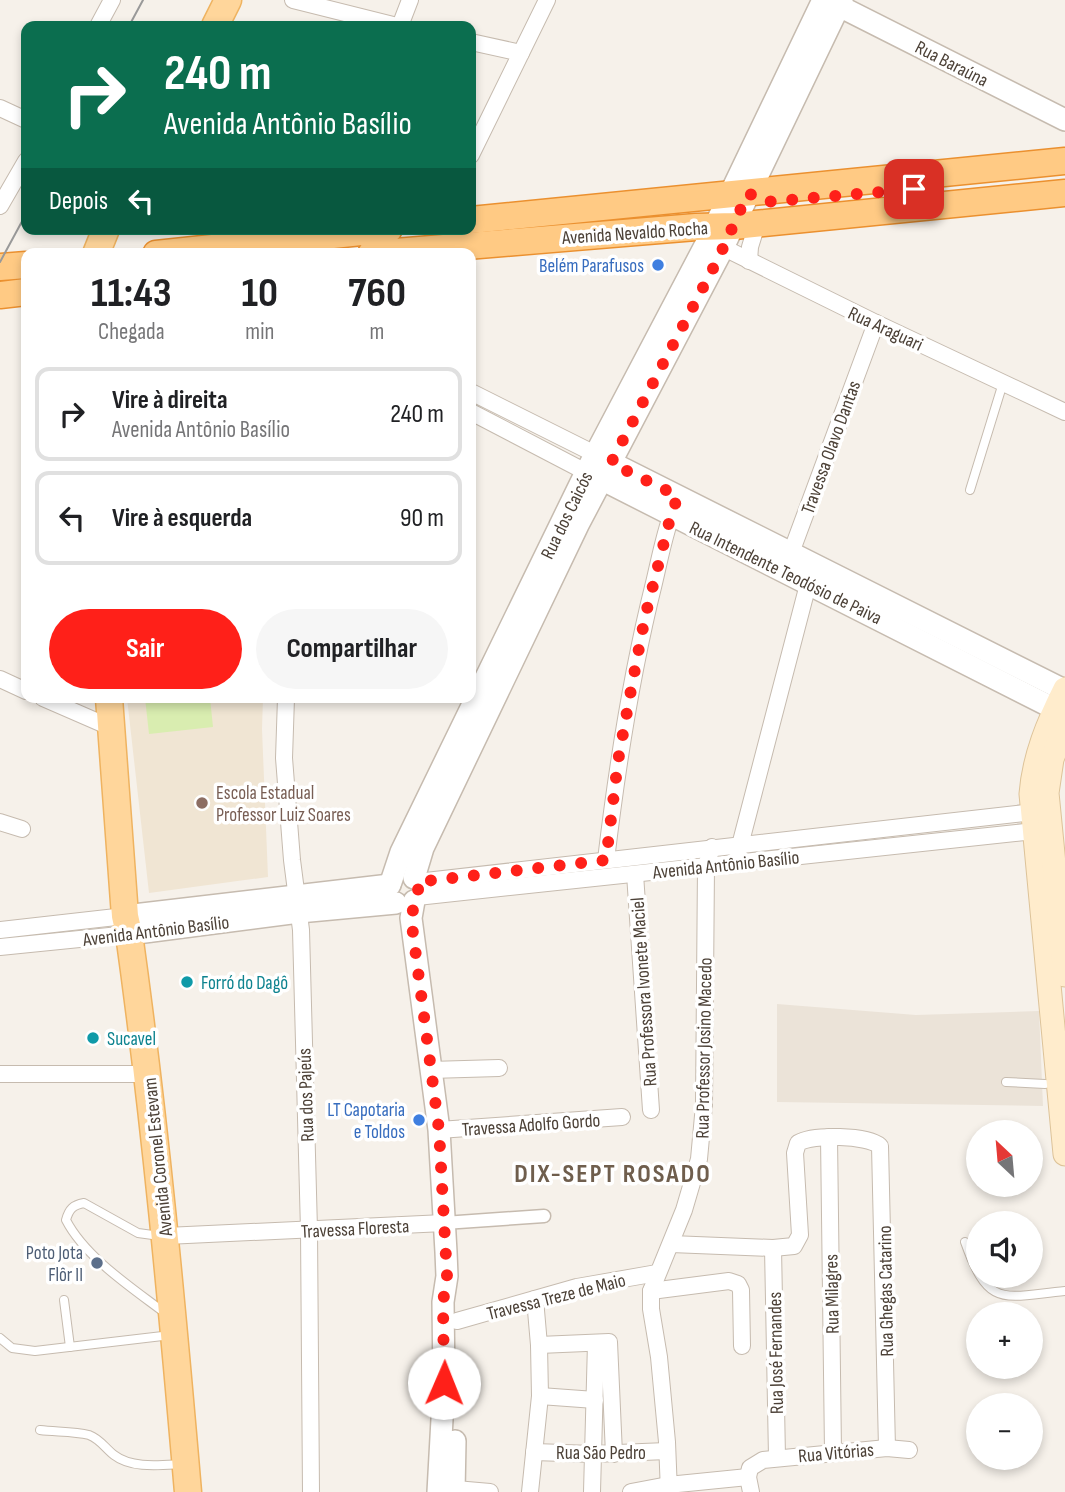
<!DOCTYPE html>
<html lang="pt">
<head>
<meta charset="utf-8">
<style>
	body { margin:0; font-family:"Sofia Sans Condensed",sans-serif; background:#f6f6f6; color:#202124; height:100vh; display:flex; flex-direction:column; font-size:26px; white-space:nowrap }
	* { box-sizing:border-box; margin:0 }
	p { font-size:23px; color:#757577 }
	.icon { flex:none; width:38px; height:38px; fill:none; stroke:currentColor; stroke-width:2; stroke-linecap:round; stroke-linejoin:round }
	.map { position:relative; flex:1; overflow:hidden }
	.panel { position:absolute; left:21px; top:248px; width:455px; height:455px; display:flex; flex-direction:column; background:#fff; border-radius:14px; box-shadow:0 4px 10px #0003 }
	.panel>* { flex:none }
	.banner { position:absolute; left:21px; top:21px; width:455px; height:214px; border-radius:14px; box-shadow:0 4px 10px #0003; background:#0b6e4f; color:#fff; overflow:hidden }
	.needle { width:46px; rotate:334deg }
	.buttons { position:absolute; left:966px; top:1120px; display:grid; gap:14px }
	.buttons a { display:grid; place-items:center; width:77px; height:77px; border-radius:50%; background:#fff; box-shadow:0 4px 10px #0003; font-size:35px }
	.pin { position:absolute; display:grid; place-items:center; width:60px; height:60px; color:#fff; margin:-30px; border-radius:14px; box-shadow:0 4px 10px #0006 }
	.me { position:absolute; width:77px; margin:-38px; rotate:1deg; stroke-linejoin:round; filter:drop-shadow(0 0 5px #0008) }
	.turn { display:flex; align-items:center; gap:24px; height:147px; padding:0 28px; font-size:32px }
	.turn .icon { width:91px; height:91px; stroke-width:2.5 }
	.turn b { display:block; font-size:49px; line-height:60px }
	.then { display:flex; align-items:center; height:66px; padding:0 28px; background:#0003; gap:14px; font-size:26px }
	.eta { display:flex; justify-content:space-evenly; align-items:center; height:119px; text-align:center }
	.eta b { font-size:42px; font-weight:700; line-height:49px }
	.primary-button { display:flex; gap:14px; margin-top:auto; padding:14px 28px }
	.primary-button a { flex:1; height:80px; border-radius:42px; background:#ff2019; color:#fff; font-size:28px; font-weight:700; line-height:80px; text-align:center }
	.primary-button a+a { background:#f6f6f6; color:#202124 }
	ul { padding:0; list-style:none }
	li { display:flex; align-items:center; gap:21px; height:94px; margin:0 14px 10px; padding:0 14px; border:4px solid #e0e0e0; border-radius:14px }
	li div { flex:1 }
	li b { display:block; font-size:26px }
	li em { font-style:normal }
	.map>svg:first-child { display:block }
	.residential { fill:#ebe3d8 }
	.education { fill:#f0e5d3 }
	.green { fill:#d9edb0 }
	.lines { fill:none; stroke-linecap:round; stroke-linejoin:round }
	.service-casing { stroke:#c6bbaf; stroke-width:10 }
	.pedestrian-casing { stroke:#c6bbaf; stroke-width:15 }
	.minor-casing { stroke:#c6bbaf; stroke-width:18 }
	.tertiary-casing { stroke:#c6bbaf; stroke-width:24 }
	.secondary-casing { stroke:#ddc399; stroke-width:25 }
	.primary-casing { stroke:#efb360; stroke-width:29 }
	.trunk-casing { stroke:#eb902f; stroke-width:29 }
	.service { stroke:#fff; stroke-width:8 }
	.pedestrian { stroke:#fff; stroke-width:12 }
	.minor { stroke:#fff; stroke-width:16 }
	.tertiary { stroke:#fff; stroke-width:21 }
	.secondary { stroke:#ffeccc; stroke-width:23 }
	.primary { stroke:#ffd69b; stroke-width:26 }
	.trunk { stroke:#ffca84; stroke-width:26 }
	.tram { stroke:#999; stroke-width:2 }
	.route { stroke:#ff2019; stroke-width:12; stroke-dasharray:0 21.6 }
	.shop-dot { fill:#3f7fe0; stroke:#fff; stroke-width:2.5 }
	.education-dot { fill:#8d6e63; stroke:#fff; stroke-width:2.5 }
	.culture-dot { fill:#0f9aa8; stroke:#fff; stroke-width:2.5 }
	.service-dot { fill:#5c6f8a; stroke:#fff; stroke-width:2.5 }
	.labels { text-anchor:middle; stroke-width:7; stroke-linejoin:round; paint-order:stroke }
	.street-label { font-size:19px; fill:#4c4137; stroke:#fff }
	.shop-label { font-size:19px; fill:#366cbe; stroke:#fff; text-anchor:end }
	.education-label { font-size:19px; fill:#785e54; stroke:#fff; text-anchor:start }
	.culture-label { font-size:19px; fill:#0d838f; stroke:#fff; text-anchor:start }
	.service-label { font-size:19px; fill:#4e5e75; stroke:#fff; text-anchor:end }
	.district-label { font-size:26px; font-weight:bold; letter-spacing:2px; fill:#6f5e4d; stroke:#fff }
</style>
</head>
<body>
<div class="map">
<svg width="1065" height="1492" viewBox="0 0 1065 1492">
	<rect width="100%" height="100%" fill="#f6f1ea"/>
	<polygon class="residential" points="777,1004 916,1015 1039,1011 1043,1106 777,1102"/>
	<polygon class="education" points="127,698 263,698 262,729 268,877 149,893"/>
	<polygon class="green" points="145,698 210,698 213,727 149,734"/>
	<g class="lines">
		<defs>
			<g id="service">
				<polyline points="879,193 914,189 924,186"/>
				<polyline points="970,490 1003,383"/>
				<polyline points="1006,1082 1045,1084"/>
				<path d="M160 1236 138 1233 84 1203C73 1205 69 1209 66 1220 85 1257 132 1288 165 1313"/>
				<path d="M965 1242C989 1309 1002 1297 1065 1291"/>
				<polyline points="64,1300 70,1347"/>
				<polyline points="0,1338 12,1348 35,1351 171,1335"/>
				<path d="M40 1430C55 1432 74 1431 89 1435 100 1439 105 1448 114 1455 132 1469 161 1465 183 1464"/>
			</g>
			<polyline id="pedestrian" points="444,1223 544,1216"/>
			<g id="minor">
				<polyline points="293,0 397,26"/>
				<polyline points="98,26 112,0"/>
				<polyline points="400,26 410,0"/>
				<polyline points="471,42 521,53"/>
				<polyline points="0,108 26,120"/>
				<polyline points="471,155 547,0"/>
				<polyline points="0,206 26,161"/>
				<polyline points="714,243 876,323 1065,412"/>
				<polyline points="749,261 750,247 757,224"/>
				<polyline points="471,392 595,454"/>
				<polyline points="471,412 586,472"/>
				<polyline points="788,561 876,323"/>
				<polyline points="0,679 26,691"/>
				<polyline points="43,698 112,728"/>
				<polyline points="286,698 284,758 292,860 301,930 309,1230 311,1492"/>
				<polyline points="0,822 22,829"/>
				<polyline points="738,853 811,573"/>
				<path d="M606 860C617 767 631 675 654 583 660 558 665 530 675 505"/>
				<polyline points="635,874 651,1110"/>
				<polyline points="417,882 1033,812"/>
				<polyline points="417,897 1034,831"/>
				<polyline points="0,930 125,916"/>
				<polyline points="0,947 129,934"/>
				<polyline points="430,1070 499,1068"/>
				<polyline points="0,1074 149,1074"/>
				<polyline points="439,1130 622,1117"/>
				<polyline points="829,1137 833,1451"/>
				<polyline points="166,1236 444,1223"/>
				<path d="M671 1244 773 1248 794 1246 800 1235 795 1153 798 1143C813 1134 867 1135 880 1146L887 1448"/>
				<polyline points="773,1248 777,1457"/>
				<polyline points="651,1291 729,1281 738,1284 741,1290 742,1346"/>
				<polyline points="457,1321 577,1287 657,1273"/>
				<polyline points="539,1345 609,1342 614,1454"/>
				<polyline points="540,1396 595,1400"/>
				<polyline points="534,1452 593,1454 667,1451"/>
				<polyline points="444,1488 490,1492"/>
				<polyline points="530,1492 540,1396 539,1345 535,1299"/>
				<polyline points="592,1492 596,1343"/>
				<polyline points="631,1492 668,1485 748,1477"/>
				<polyline points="669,1492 667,1442 659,1357 651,1309 651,1291 684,1210 699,1159 704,1105 706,866 712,847"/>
				<polyline points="751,1492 748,1477 750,1468 763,1460 887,1448 909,1450"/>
			</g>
			<g id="tertiary">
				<polyline points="834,0 839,6 1065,120"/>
				<polyline points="600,457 1064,690"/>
				<polyline points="591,474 1055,709"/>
				<polyline points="414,878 423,848 578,525 719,256 842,0"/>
				<polyline points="391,882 401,852 586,472 708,240 823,0"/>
				<polyline points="414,901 411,918 439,1130 446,1252 447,1276 443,1302 444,1383 438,1492"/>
				<polyline points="125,916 390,885"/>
				<polyline points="129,934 299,912 396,903"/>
				<polyline points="454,1492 455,1441"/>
			</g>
			<g id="secondary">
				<path d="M1065 689C1048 723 1034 756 1031 794L1065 1154"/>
				<polyline points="1065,726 1052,759 1047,793 1065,975"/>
			</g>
			<g id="primary">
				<polyline points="215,26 228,0"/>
				<polyline points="96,254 106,229"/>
				<path d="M109 698 125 916 129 934C155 1120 172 1305 188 1492"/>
			</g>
			<g id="trunk">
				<polyline points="471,220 1065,161"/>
				<polyline points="156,254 389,229"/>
				<polyline points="371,254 696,227 734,226 1065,193"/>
				<polyline points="0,267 26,265"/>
				<polyline points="0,295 26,292"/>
			</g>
		</defs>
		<use href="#service" class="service-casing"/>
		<use href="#pedestrian" class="pedestrian-casing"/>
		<use href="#minor" class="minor-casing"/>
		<use href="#tertiary" class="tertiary-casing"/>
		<use href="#secondary" class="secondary-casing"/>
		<use href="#primary" class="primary-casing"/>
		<use href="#trunk" class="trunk-casing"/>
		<use href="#service" class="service"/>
		<use href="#pedestrian" class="pedestrian"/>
		<use href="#minor" class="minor"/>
		<use href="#tertiary" class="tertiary"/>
		<use href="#secondary" class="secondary"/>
		<use href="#primary" class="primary"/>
		<use href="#trunk" class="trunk"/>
		<g class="tram">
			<polyline points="129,26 143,0"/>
			<polyline points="0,262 26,214"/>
		</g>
	</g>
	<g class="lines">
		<path class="route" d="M444 1383 443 1302 447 1276 439 1130 411 918C413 906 421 893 417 882L606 860 618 761 631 690 645 617 671 515 678 496 611 463 719 257 748 193 766 202 914 189"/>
	</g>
	<g class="shop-dot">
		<circle cx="658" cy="265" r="7"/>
		<circle cx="419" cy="1120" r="7"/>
	</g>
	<circle class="education-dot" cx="202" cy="803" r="7"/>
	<g class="culture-dot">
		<circle cx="187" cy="982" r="7"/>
		<circle cx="93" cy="1038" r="7"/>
	</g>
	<circle class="service-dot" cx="97" cy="1263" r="7"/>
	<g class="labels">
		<g class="street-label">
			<text transform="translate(952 63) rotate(27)" y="7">Rua Baraúna</text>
			<text transform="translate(635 232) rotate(-4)" y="7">Avenida Nevaldo Rocha</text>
			<text transform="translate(886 328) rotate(25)" y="7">Rua Araguari</text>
			<text transform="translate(830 447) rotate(-70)" y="7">Travessa Olavo Dantas</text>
			<text transform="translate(566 515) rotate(-64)" y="7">Rua dos Caicós</text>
			<text transform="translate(786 572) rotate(26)" y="7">Rua Intendente Teodósio de Paiva</text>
			<text transform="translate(726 864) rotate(-6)" y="7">Avenida Antônio Basílio</text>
			<text transform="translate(156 930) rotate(-7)" y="7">Avenida Antônio Basílio</text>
			<text transform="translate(643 992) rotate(-94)" y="7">Rua Professora Ivonete Maciel</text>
			<text transform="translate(703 1048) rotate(-89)" y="7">Rua Professor Josino Macedo</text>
			<text transform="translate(305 1095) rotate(-92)" y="7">Rua dos Pajeús</text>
			<text transform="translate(531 1124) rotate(-4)" y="7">Travessa Adolfo Gordo</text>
			<text transform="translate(157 1157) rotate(-96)" y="7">Avenida Coronel Estevam</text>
			<text transform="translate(355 1228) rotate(-3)" y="7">Travessa Floresta</text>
			<text transform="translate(885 1291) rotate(-91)" y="7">Rua Ghegas Catarino</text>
			<text transform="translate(831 1294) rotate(-91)" y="7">Rua Milagres</text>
			<text transform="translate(556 1296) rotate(-14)" y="7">Travessa Treze de Maio</text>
			<text transform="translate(775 1353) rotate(-91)" y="7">Rua José Fernandes</text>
			<text x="601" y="1459">Rua São Pedro</text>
			<text transform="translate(836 1452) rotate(-5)" y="7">Rua Vitórias</text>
		</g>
		<g class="shop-label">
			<text x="644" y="272">Belém Parafusos</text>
			<text x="405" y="1116">LT Capotaria<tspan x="405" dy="22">e Toldos</tspan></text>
		</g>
		<g class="education-label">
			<text x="216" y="799">Escola Estadual<tspan x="216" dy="22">Professor Luiz Soares</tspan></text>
		</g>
		<g class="culture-label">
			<text x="201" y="989">Forró do Dagô</text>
			<text x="107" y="1045">Sucavel</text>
		</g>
		<g class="service-label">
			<text x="83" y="1259">Poto Jota<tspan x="83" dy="22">Flôr II</tspan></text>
		</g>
		<g class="district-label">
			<text x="613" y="1182">DIX-SEPT ROSADO</text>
		</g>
	</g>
</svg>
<div class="buttons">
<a><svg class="needle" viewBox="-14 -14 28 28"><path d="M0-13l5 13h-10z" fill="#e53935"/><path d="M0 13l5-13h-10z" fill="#757577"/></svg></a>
<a><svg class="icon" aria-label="sound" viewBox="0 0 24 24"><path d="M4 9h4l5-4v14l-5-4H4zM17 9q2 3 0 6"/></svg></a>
<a>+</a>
<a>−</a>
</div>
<div class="pin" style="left:914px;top:189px;background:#d93025"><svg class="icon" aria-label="arrive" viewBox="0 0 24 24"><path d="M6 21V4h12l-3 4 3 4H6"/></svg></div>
<svg class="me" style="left:444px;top:1383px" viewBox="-20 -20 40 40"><circle r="19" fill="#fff"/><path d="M0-13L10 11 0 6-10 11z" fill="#ff2019"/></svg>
<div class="banner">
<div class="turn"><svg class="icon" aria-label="right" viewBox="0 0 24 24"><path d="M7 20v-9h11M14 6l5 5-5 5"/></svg><div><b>240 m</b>Avenida Antônio Basílio</div></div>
<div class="then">Depois<svg class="icon" aria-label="left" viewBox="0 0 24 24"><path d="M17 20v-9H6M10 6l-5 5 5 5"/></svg></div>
</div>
<section class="panel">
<div class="eta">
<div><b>11:43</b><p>Chegada</p></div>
<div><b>10</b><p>min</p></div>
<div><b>760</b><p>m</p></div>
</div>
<ul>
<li><svg class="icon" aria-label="right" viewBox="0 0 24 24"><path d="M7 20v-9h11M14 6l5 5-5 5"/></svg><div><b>Vire à direita</b><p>Avenida Antônio Basílio</p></div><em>240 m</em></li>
<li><svg class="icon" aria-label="left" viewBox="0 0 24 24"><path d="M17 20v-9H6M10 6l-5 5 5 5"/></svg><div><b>Vire à esquerda</b></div><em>90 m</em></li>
</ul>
<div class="primary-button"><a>Sair</a><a>Compartilhar</a></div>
</section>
</div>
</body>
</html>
